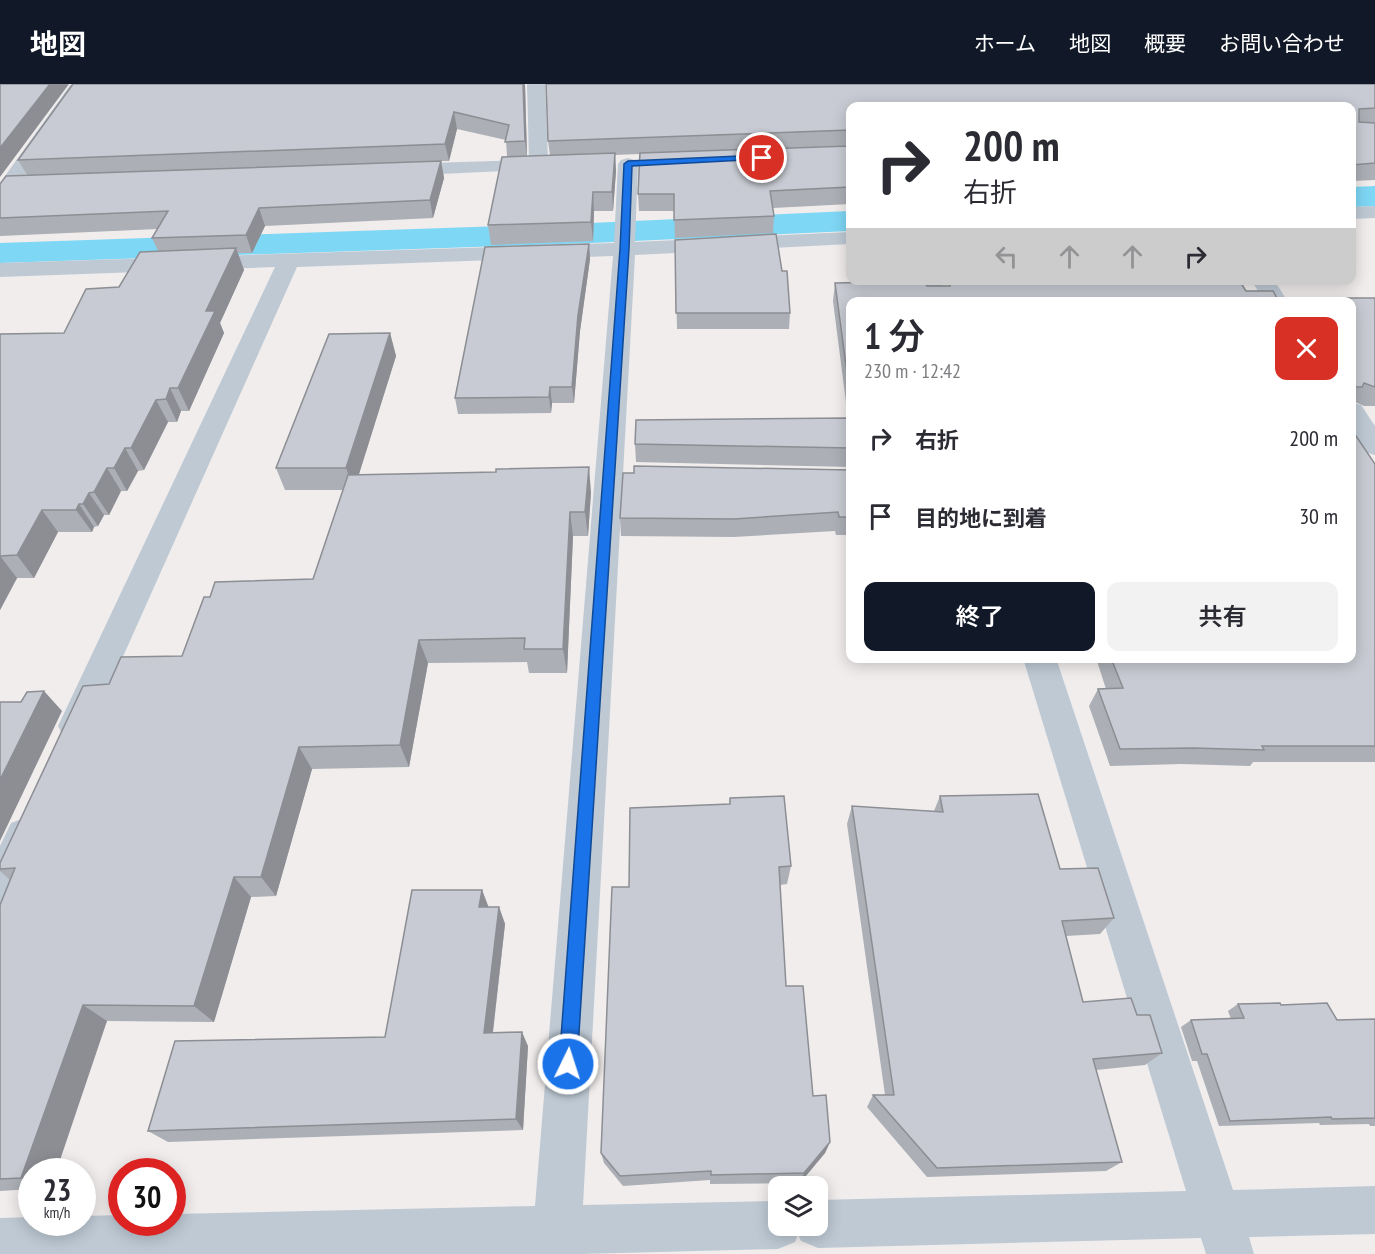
<!DOCTYPE html>
<html lang="ja">
<head>
<meta charset="utf-8">
<style>
	body { margin:0; font-family:"PT Sans Narrow","Noto Sans JP",sans-serif; background:#f2f2f3; color:#2b2b33; height:100vh; display:flex; flex-direction:column; font-size:22px; white-space:nowrap }
	* { box-sizing:border-box; margin:0 }
	p { font-size:20px; color:#7c7c81 }
	.icon { flex:none; width:33px; height:33px; fill:none; stroke:currentColor; stroke-width:2; stroke-linecap:round; stroke-linejoin:round }
	.map { position:relative; flex:1; overflow:hidden }
	.drawer { position:absolute; left:846px; top:213px; width:510px; height:366px; display:flex; flex-direction:column; background:#fff; border-radius:12px; box-shadow:0 3px 15px #0003 }
	.drawer>* { flex:none }
	.top-card { position:absolute; left:846px; top:18px; width:510px; height:183px; border-radius:12px; box-shadow:0 3px 15px #0003; background:#fff; color:#2b2b33; overflow:hidden }
	.fabs { position:absolute; left:768px; top:1092px; display:grid; gap:12px }
	.fabs a { display:grid; place-items:center; width:60px; height:60px; border-radius:12px; background:#fff; box-shadow:0 3px 15px #0003; font-size:30px }
	.speed { position:absolute; left:18px; top:1074px; display:flex; gap:12px; font-size:30px; font-weight:700; text-align:center }
	.speed>* { display:grid; place-content:center; width:78px; height:78px; border-radius:50%; background:#fff; box-shadow:0 3px 15px #0003; line-height:1 }
	.speed small { font-size:15px; font-weight:400 }
	.speed .limit { border:9px solid #d22; background:#fff; color:#111 }
	.pin { position:absolute; display:grid; place-items:center; width:51px; height:51px; color:#fff; margin:-26px; border:3px solid #fff; border-radius:50%; box-shadow:0 2px 6px #0007 }
	.me { position:absolute; width:66px; margin:-33px; rotate:4deg; stroke-linejoin:round; filter:drop-shadow(0 0 4px #0008) }
	.turn { display:flex; align-items:center; gap:21px; height:126px; padding:0 18px; font-size:27px }
	.turn .icon { width:78px; height:78px; stroke-width:2.5 }
	.turn b { display:block; font-size:42px; line-height:51px }
	.lanes { display:flex; align-items:center; height:57px; padding:0 18px; background:#0003; justify-content:center; gap:30px; direction:ltr }
	.lanes .off { opacity:.35 }
	.round { display:grid; place-items:center; flex:none; width:63px; height:63px; border-radius:12px; background:#f2f2f3 }
	.head { display:flex; align-items:center; justify-content:space-between; height:102px; padding:0 18px }
	h1 { font-size:36px; font-weight:600; line-height:45px }
	.action { display:flex; gap:12px; margin-top:auto; padding:12px 18px }
	.action a { flex:1; height:69px; border-radius:12px; background:#111827; color:#fff; font-size:24px; font-weight:600; line-height:69px; text-align:center }
	.action a+a { background:#f2f2f3; color:#2b2b33 }
	ul { padding:0; list-style:none }
	li { display:flex; align-items:center; gap:18px; height:78px; padding:0 18px }
	li div { flex:1 }
	li b { display:block; font-size:22px }
	li em { font-style:normal }
	header { display:flex; align-items:center; gap:36px; box-sizing:border-box; height:84px; padding:0 30px; background:#111827; color:#fff }
	header strong { font-size:28px }
	nav { display:flex; gap:33px; margin-inline-start:auto; font-size:21px }
	.map>svg:first-child { display:block }
	.lines { fill:none; stroke-linecap:round; stroke-linejoin:round }
	.canal { fill:#7ed7f5; fill-rule:evenodd }
	.minor { fill:#bec9d4; fill-rule:evenodd }
	.wall { fill:#acafb5 }
	.shaded-wall { fill:#8c8e94 }
	.building { fill:#c8cbd3; stroke:#8c8e94; stroke-width:1.5 }
	.route { fill:#1a73e8; stroke:#114b97; stroke-width:1.5 }
</style>
</head>
<body>
<header>
<strong>地図</strong>
<nav><a>ホーム</a><a>地図</a><a>概要</a><a>お問い合わせ</a></nav>
</header>
<div class="map">
<svg width="1375" height="1170" viewBox="0 0 1375 1170">
	<rect width="100%" height="100%" fill="#f0edec"/>
	<g class="lines">
		<g class="canal">
			<polygon points="1375,102 1375,122 1352,123 1352,103"/>
			<polygon points="850,127 850,147 591,159 0,179 0,159 591,139"/>
		</g>
		<g class="minor">
			<polygon points="71,0 89,0 7,117 0,119 0,99"/>
			<polygon points="527,0 545,0 548,77 553,81 550,85 397,92 390,90 387,86 390,82 397,80 529,76"/>
			<polygon points="628,74 635,76 638,80 635,158 850,148 850,160 635,171 583,1121 778,1117 778,1142 818,1142 818,1116 1186,1107 1023,574 1056,574 1233,1106 1375,1102 1375,1150 1249,1153 1254,1170 1206,1170 1201,1154 818,1164 801,1157 798,1150 795,1158 778,1165 580,1170 0,1170 0,1134 32,1133 32,1138 82,1138 82,1132 122,1131 122,1138 172,1138 172,1130 535,1122 613,172 297,183 92,642 87,652 75,656 63,652 58,642 275,183 0,193 0,179 614,159 618,80 621,76"/>
			<polygon points="1375,122 1375,134 1352,135 1352,123"/>
			<polygon points="919,196 941,196 946,218 923,218"/>
			<polygon points="1251,196 1274,196 1288,218 1265,218"/>
			<polygon points="1352,319 1361,321 1375,342 1375,371 1365,368 1352,346"/>
			<polygon points="24,734 37,739 43,751 14,817 0,822 0,762 11,739"/>
		</g>
	</g>
	<g class="wall">
		<polygon points="73,0 525,0 527,72 550,71 548,57 546,0 1375,0 1375,96 1352,97 1352,22 850,22 850,120 773,124 774,132 773,149 675,154 674,127 639,127 638,110 639,70 615,71 616,87 613,127 594,127 593,157 491,161 488,141 502,73 507,72 506,56 457,45 449,77 441,77 444,94 433,134 265,142 252,169 238,169 244,186 220,239 224,249 189,327 181,327 177,338 168,338 144,386 138,387 127,407 121,407 109,431 104,431 98,442 94,443 92,448 58,448 34,494 17,494 0,526 0,250 64,249 86,205 119,203 140,168 158,167 152,154 158,145 0,152 0,100 6,92 27,91 18,76"/>
		<polygon points="675,156 782,187 790,229 789,245 677,245"/>
		<polygon points="589,160 590,175 580,247 574,319 552,319 551,329 458,330 455,314"/>
		<polygon points="835,199 927,202 1246,207 1277,214 1375,214 1375,322 1364,322 1353,317 1352,319 1352,218 850,218 850,383 636,378 635,360 848,334 833,217"/>
		<polygon points="390,249 396,272 359,390 591,408 588,452 573,452 567,589 529,589 527,578 428,579 409,683 312,685 276,812 251,813 214,938 107,937 32,1088 32,1105 0,1107 0,821 10,796 0,787 0,779 109,600 182,572 210,513 313,495 343,406 285,406 276,384"/>
		<polygon points="1375,380 1375,678 1253,678 1250,682 1181,680 1110,682 1089,622 1098,605 1106,605 1096,574 1352,574"/>
		<polygon points="850,386 850,451 836,451 835,447 734,453 621,452 620,434"/>
		<polygon points="940,712 1060,785 1114,834 1100,850 1066,852 1083,918 1137,931 1162,969 1145,981 1096,986 1122,1078 1106,1087 927,1093 867,1023 873,1011 885,1011 847,740 852,722 934,727"/>
		<polygon points="730,714 791,782 787,800 780,801 786,902 813,1012 830,1058 825,1069 800,1099 710,1100 710,1096 623,1102 604,1079 601,1069 629,803 729,721"/>
		<polygon points="482,806 488,823 499,823 505,840 493,949 528,962 523,1046 168,1058 148,1047 385,953"/>
		<polygon points="1238,920 1281,921 1337,936 1375,935 1375,1042 1370,1042 1369,1040 1320,1041 1319,1039 1219,1042 1197,977 1192,977 1181,943 1191,936 1231,935 1228,927"/>
	</g>
	<g class="shaded-wall">
		<polygon points="50,0 69,0 0,93 0,64"/>
		<polygon points="523,0 525,0 527,74 525,57"/>
		<polygon points="454,28 457,45 449,77 445,60"/>
		<polygon points="615,69 616,87 613,127 612,108"/>
		<polygon points="441,77 444,94 433,134 430,116"/>
		<polygon points="593,108 594,127 593,157 591,138"/>
		<polygon points="259,124 265,142 252,169 246,151"/>
		<polygon points="589,160 590,175 580,247 574,319 572,303 578,231"/>
		<polygon points="236,164 244,186 220,239 224,249 189,327 178,304 206,227"/>
		<polygon points="390,249 396,272 354,406 346,384"/>
		<polygon points="550,303 552,319 551,329 549,313"/>
		<polygon points="170,304 181,327 177,338 166,315"/>
		<polygon points="156,316 168,338 144,386 131,364"/>
		<polygon points="125,364 138,387 127,407 114,384"/>
		<polygon points="589,383 591,408 588,452 585,428"/>
		<polygon points="107,384 121,407 109,431 94,408"/>
		<polygon points="89,409 104,431 98,442 83,420"/>
		<polygon points="79,420 94,443 92,448 76,426"/>
		<polygon points="42,426 58,448 34,494 17,471"/>
		<polygon points="570,428 573,452 567,589 563,565"/>
		<polygon points="0,472 17,494 0,526"/>
		<polygon points="419,556 428,579 409,683 400,661"/>
		<polygon points="44,607 62,627 0,757 0,696"/>
		<polygon points="299,663 312,685 276,812 261,793"/>
		<polygon points="234,793 251,813 214,938 194,922"/>
		<polygon points="482,806 489,824 479,823"/>
		<polygon points="499,823 505,840 491,963 484,949"/>
		<polygon points="83,921 107,937 56,1088 32,1088 32,1098 21,1094"/>
		<polygon points="522,948 528,962 523,1046 516,1035"/>
		<polygon points="830,1058 825,1069 800,1099 804,1089"/>
	</g>
	<g class="building">
		<polygon points="0,0 50,0 0,64"/>
		<polygon points="73,0 523,0 525,57 505,58 509,41 454,28 445,60 18,76"/>
		<polygon points="546,0 1375,0 1375,24 1359,25 1359,38 1375,39 1375,79 1352,81 1352,22 850,22 850,46 548,57"/>
		<polygon points="850,62 850,103 770,107 774,132 674,136 674,110 638,110 640,69"/>
		<polygon points="615,69 612,108 593,108 591,138 488,141 502,73"/>
		<polygon points="441,77 430,116 259,124 246,151 152,154 168,127 0,134 0,100 6,92"/>
		<polygon points="776,150 782,187 787,187 790,229 676,229 675,156"/>
		<polygon points="589,160 578,231 572,303 550,303 549,313 455,314 485,163"/>
		<polygon points="236,164 206,227 215,227 178,304 170,304 166,315 156,316 131,364 125,364 114,384 107,384 94,408 89,409 83,420 79,420 76,426 42,426 17,471 0,472 0,250 64,249 86,205 119,203 140,168"/>
		<polygon points="951,196 1239,196 1246,207 1273,207 1277,214 1375,214 1375,303 1364,299 1362,303 1352,303 1352,218 850,218 850,311 835,199 924,197 927,202 950,202"/>
		<polygon points="390,249 346,384 276,384 329,250"/>
		<polygon points="850,334 850,364 635,360 636,336"/>
		<polygon points="1352,346 1375,380 1375,662 1262,662 1264,666 1193,664 1120,665 1098,605 1123,604 1111,574 1352,574"/>
		<polygon points="634,382 850,386 850,433 839,433 838,428 734,435 620,434 623,389 634,389"/>
		<polygon points="589,383 585,428 570,428 563,565 524,565 525,554 419,556 400,661 299,663 261,793 234,793 194,922 83,921 21,1094 0,1095 0,821 15,784 0,785 0,779 83,602 109,600 121,573 182,572 204,513 210,513 215,498 313,495 348,391 496,388 496,385"/>
		<polygon points="44,607 0,696 0,618 21,618 27,608"/>
		<polygon points="1038,710 1060,785 1098,784 1114,834 1062,837 1083,918 1131,914 1137,931 1150,931 1162,969 1093,975 1122,1078 937,1084 873,1011 894,1011 852,722 943,728 940,712"/>
		<polygon points="784,712 791,782 779,783 786,902 803,902 813,1012 826,1011 830,1058 804,1089 711,1091 711,1087 620,1092 601,1069 612,803 629,803 630,724 730,720 730,714"/>
		<polygon points="412,806 482,806 479,823 499,823 484,949 522,948 516,1035 148,1047 175,957 385,953"/>
		<polygon points="1280,919 1281,921 1327,919 1337,936 1375,935 1375,1034 1332,1035 1331,1033 1230,1037 1207,970 1202,970 1191,936 1244,934 1238,920"/>
	</g>
	<polygon class="route" points="762,71 766,74 764,75 632,82 629,165 577,980 575,986 568,989 562,986 559,980 620,165 624,80 628,77"/>
</svg>
<div class="fabs">
<a><svg class="icon" aria-label="layers" viewBox="0 0 24 24"><path d="M12 4l9 5-9 5-9-5zM3 14l9 5 9-5"/></svg></a>
</div>
<div class="speed"><div>23<small>km/h</small></div><div class="limit">30</div></div>
<div class="pin" style="left:762px;top:74px;background:#d93025"><svg class="icon" aria-label="arrive" viewBox="0 0 24 24"><path d="M6 21V4h12l-3 4 3 4H6"/></svg></div>
<svg class="me" style="left:568px;top:980px" viewBox="-20 -20 40 40"><circle r="17" fill="#1a73e8" stroke="#fff" stroke-width="3"/><path d="M0-11L8 9 0 5-8 9z" fill="#fff"/></svg>
<div class="top-card">
<div class="turn"><svg class="icon" aria-label="right" viewBox="0 0 24 24"><path d="M7 20v-9h11M14 6l5 5-5 5"/></svg><div><b>200 m</b>右折</div></div>
<div class="lanes"><svg class="icon off" aria-label="left" viewBox="0 0 24 24"><path d="M17 20v-9H6M10 6l-5 5 5 5"/></svg><svg class="icon off" aria-label="ahead" viewBox="0 0 24 24"><path d="M12 20V5M6 11l6-6 6 6"/></svg><svg class="icon off" aria-label="ahead" viewBox="0 0 24 24"><path d="M12 20V5M6 11l6-6 6 6"/></svg><svg class="icon" aria-label="right" viewBox="0 0 24 24"><path d="M7 20v-9h11M14 6l5 5-5 5"/></svg></div>
</div>
<section class="drawer">
<div class="head"><div><h1>1 分</h1><p>230 m · 12:42</p></div><a class="round" style="background:#d93025;color:#fff"><svg class="icon" aria-label="close" viewBox="0 0 24 24"><path d="M6 6l12 12M18 6L6 18"/></svg></a></div>
<ul>
<li><svg class="icon" aria-label="right" viewBox="0 0 24 24"><path d="M7 20v-9h11M14 6l5 5-5 5"/></svg><div><b>右折</b></div><em>200 m</em></li>
<li><svg class="icon" aria-label="arrive" viewBox="0 0 24 24"><path d="M6 21V4h12l-3 4 3 4H6"/></svg><div><b>目的地に到着</b></div><em>30 m</em></li>
</ul>
<div class="action"><a>終了</a><a>共有</a></div>
</section>
</div>
</body>
</html>
